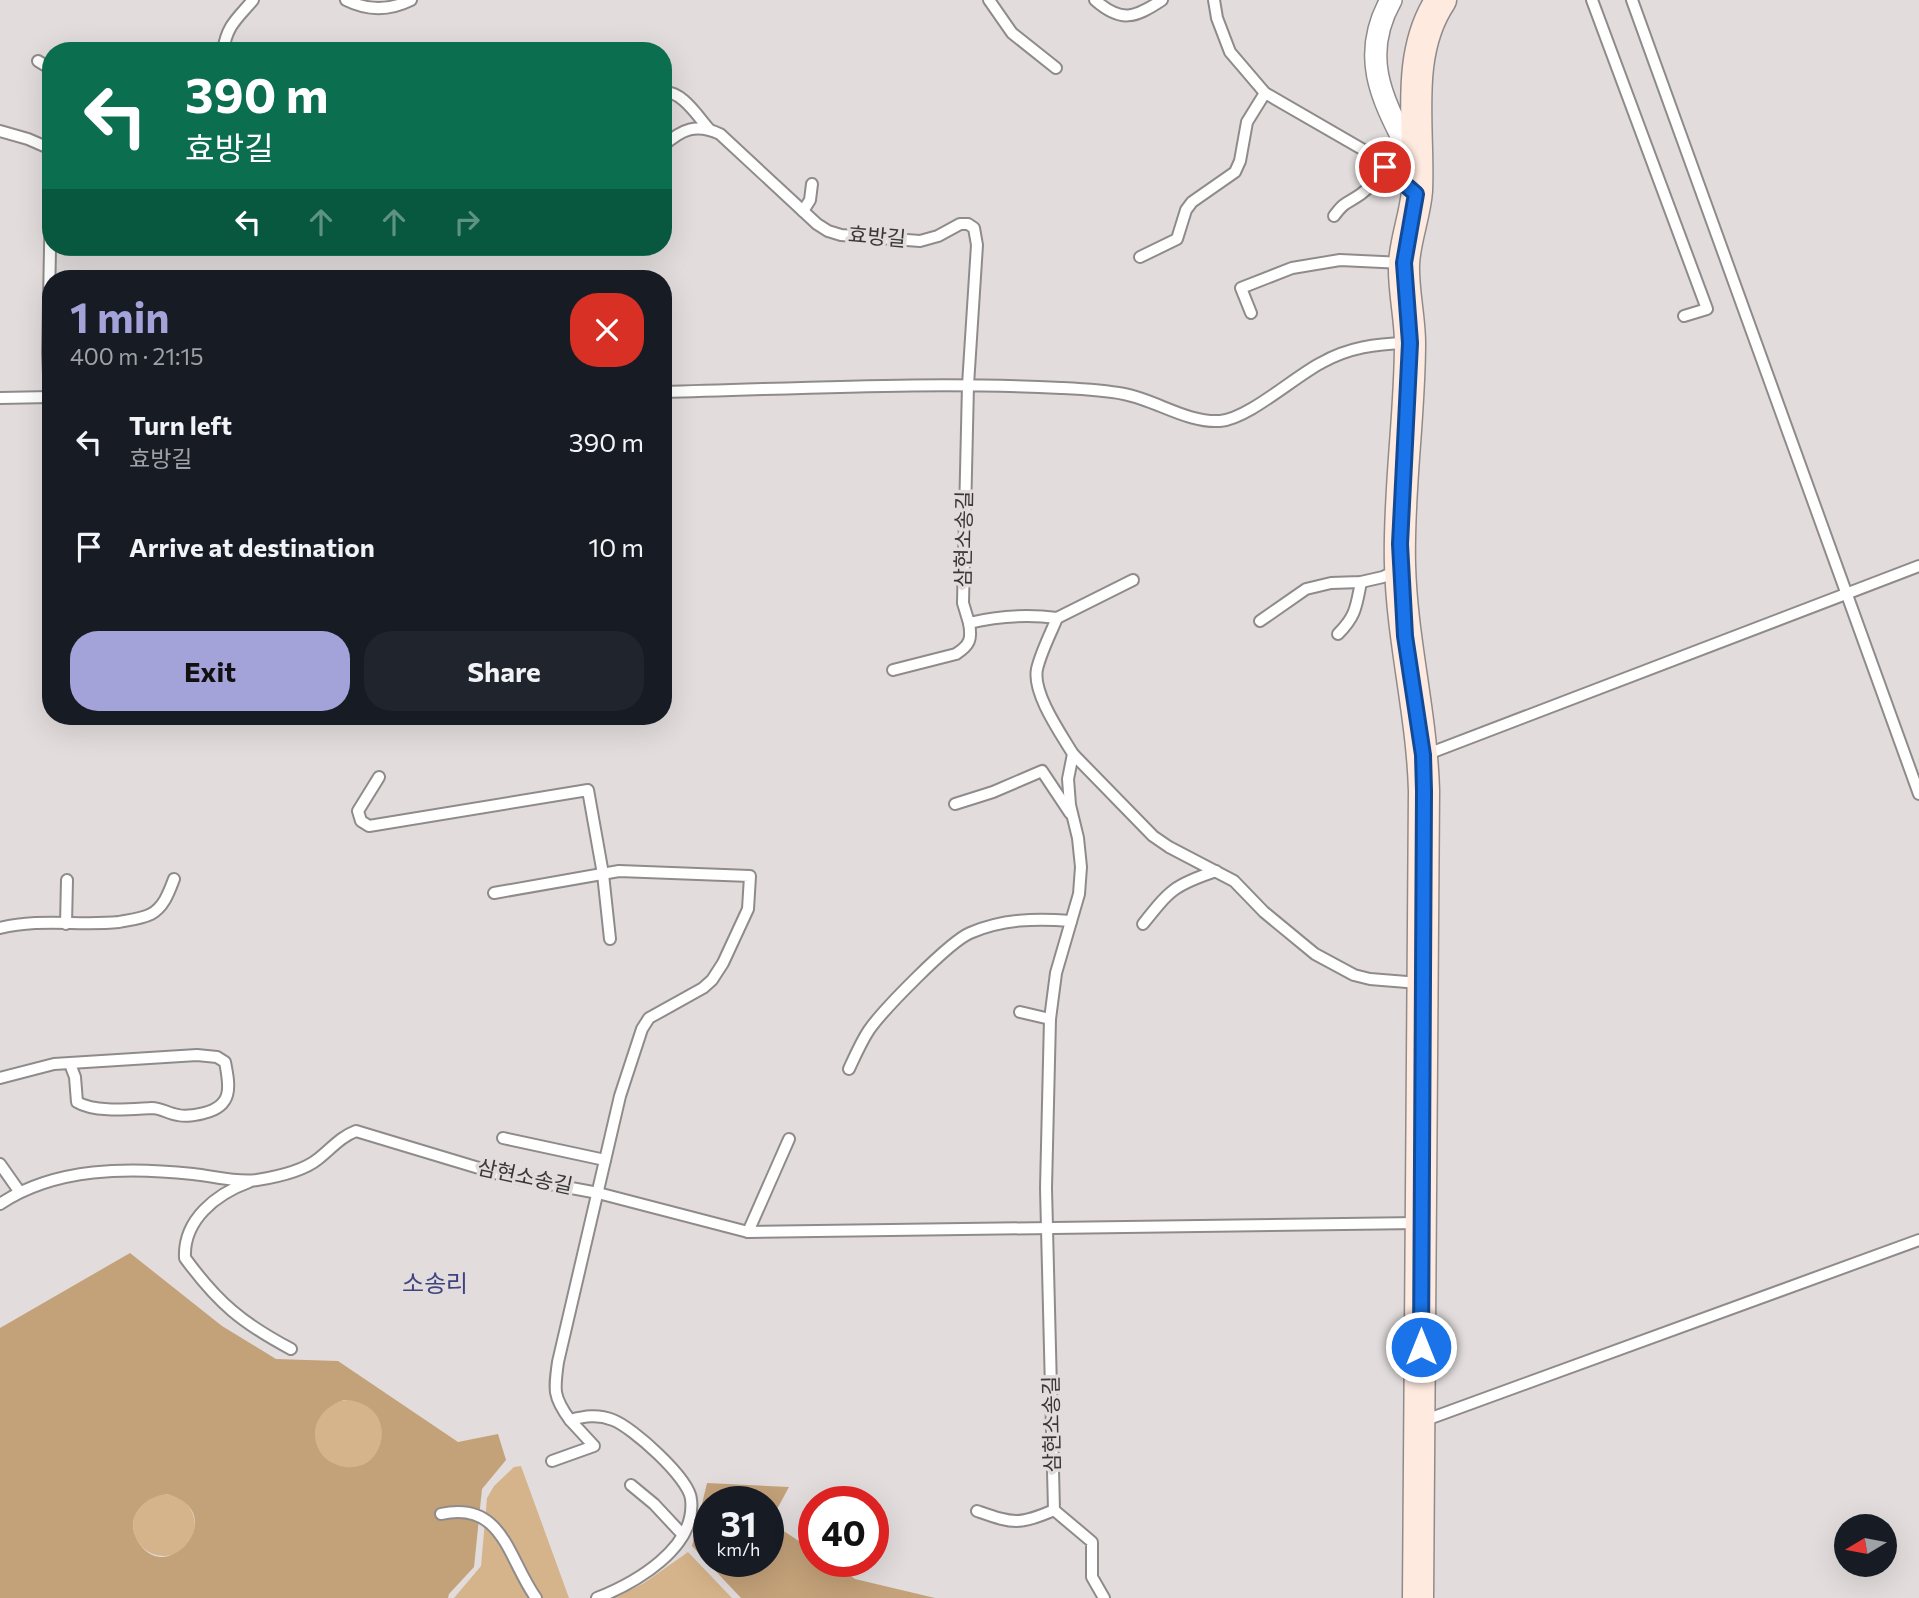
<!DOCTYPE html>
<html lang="en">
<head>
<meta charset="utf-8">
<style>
	body { margin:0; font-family:Commissioner,"Noto Sans KR",sans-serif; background:#20242c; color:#f1f3f6; height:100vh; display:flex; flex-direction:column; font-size:26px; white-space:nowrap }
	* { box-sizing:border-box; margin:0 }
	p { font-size:23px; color:#9ea1a6 }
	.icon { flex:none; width:38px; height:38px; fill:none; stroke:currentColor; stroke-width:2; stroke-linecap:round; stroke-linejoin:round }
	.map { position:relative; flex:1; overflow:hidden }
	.sheet { position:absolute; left:42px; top:270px; width:630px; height:455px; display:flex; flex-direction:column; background:#171b24; border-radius:28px; box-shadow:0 7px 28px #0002 }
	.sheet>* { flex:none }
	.top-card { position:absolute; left:42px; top:42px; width:630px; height:214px; border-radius:28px; box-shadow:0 7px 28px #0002; background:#0b6e4f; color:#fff; overflow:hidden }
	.needle { width:46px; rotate:260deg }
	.fabs { position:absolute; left:1834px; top:1514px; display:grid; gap:14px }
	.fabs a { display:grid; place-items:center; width:63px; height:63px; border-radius:50%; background:#171b24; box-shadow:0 7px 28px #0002; font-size:35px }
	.speed { position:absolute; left:693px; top:1486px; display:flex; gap:14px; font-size:35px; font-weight:700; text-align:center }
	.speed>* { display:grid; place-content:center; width:91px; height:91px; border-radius:50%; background:#171b24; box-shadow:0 7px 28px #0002; line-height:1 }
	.speed small { font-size:18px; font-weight:400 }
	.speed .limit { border:10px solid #d22; background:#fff; color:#111 }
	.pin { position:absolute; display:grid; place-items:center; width:60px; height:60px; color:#fff; margin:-30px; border:4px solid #fff; border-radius:50%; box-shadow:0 2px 7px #0007 }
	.me { position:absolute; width:77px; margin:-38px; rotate:0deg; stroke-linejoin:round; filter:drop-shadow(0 0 5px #0008) }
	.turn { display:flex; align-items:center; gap:24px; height:147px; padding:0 28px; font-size:32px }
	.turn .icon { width:91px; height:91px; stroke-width:2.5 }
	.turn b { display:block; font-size:49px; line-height:60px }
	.lanes { display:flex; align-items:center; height:66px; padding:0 28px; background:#0003; justify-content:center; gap:35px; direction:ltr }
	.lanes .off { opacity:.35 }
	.round { display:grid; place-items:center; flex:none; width:74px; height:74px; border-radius:28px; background:#20242c }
	.headline { display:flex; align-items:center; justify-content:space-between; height:119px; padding:0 28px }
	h1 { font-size:42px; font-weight:700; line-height:52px; color:#a3a2d9 }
	.button { display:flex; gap:14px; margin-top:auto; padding:14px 28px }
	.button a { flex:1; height:80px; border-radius:28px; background:#a3a2d9; color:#111; font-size:28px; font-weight:700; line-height:80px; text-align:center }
	.button a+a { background:#20242c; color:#f1f3f6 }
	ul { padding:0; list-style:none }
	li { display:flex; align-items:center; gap:21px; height:105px; padding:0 28px }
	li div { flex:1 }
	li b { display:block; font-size:26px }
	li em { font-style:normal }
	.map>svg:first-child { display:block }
	.green { fill:#d6b48b }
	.forest { fill:#c3a179; fill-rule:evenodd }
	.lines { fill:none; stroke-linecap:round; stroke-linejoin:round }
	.lane-casing { stroke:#908b8b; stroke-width:14 }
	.street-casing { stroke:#908b8b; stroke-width:24 }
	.secondary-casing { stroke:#908b8b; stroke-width:33 }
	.lane { stroke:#fff; stroke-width:10 }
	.street { stroke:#fff; stroke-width:21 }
	.secondary { stroke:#feeadf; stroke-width:30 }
	.route-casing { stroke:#114b97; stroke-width:18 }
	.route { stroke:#1a73e8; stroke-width:12 }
	.labels { text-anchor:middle; stroke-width:7; stroke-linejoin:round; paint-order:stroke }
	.street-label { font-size:21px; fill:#393737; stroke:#e2dddc }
	.quarter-label { font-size:24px; fill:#3f4480; stroke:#e2dddc }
</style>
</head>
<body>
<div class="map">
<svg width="1919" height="1598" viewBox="0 0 1919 1598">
	<rect width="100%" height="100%" fill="#e2dddc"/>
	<g class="green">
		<circle cx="348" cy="1434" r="34"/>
		<polygon points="521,1466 569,1598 454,1598 481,1566 487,1498 494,1486 514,1467"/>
		<circle cx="164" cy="1525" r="31"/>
		<polygon points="688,1552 732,1598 614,1598 644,1583"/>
	</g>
	<g class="forest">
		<path d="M130 1253 222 1326 276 1359 338 1361 458 1442 498 1434 506 1460 482 1489 474 1567 449 1594 448 1598H0V1328ZM344 1400C402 1402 387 1478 340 1466 331 1463 323 1458 319 1450 307 1427 323 1406 344 1400ZM167 1494C233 1512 166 1591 137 1540 124 1516 145 1496 167 1494Z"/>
		<path d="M707 1483 789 1487 770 1522 814 1551V1561H829L855 1579 935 1598H741L692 1546ZM709 1502H768V1561H709Z"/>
	</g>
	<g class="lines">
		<defs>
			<g id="lane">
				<path d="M346 0C368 11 389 11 411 0"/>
				<polyline points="989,0 1012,33 1056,68"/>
				<path d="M1095 0C1121 23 1135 18 1162 0"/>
				<polyline points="1214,0 1217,18 1230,52 1265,93 1362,149 1412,190"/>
				<polyline points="1592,0 1707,309 1684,316"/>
				<polyline points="1632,0 1919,794"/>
				<path d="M223 51C227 25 237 19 253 0"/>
				<polyline points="38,61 51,69"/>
				<path d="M663 93C681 89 698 117 709 129"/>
				<polyline points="0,131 28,139 51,149"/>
				<path d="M663 146C682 129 696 123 720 134L817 224 828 231 841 235 920 241 938 236 960 224H968L974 228 977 245 968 385 963 603 969 623C999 616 1026 614 1057 618 1050 635 1041 652 1037 669 1032 693 1061 734 1073 754L1068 779 1070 805 1078 838 1081 867 1079 894 1056 973 1050 1019 1046 1188 1054 1510 1092 1542V1577L1104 1598"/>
				<polyline points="803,211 810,200 812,184"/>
				<path d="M1334 216C1346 200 1347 204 1361 194 1371 187 1378 177 1385 167"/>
				<polyline points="1140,257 1177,239 1186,210 1192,202 1235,172 1240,161 1247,122 1265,93"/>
				<polyline points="1251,313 1241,288 1292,268 1340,260 1403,263"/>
				<path d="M663 392C796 389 928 381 1061 388 1081 389 1103 390 1124 394 1156 400 1187 423 1220 421 1248 419 1294 377 1321 363 1349 347 1376 344 1407 343"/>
				<polyline points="50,397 48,352 51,198"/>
				<polyline points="0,398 51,397"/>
				<polyline points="1057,618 1133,580"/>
				<polyline points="1260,621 1306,589 1331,583 1361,582 1383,577 1397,570"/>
				<path d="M1338 634C1356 616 1356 607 1361 582"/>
				<path d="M893 670 956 654C970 645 972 639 969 623"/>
				<polyline points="1073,754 1153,836 1169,847 1234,881 1264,912 1315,954 1354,975 1370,979 1419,983"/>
				<polyline points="1425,755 1919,566"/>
				<polyline points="379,777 358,811 361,821 369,826 588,790 603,874 610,939"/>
				<polyline points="955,804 993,792 1042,771 1070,813"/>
				<path d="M494 893 619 871 750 876 748 909 723 963 712 980 703 988 649 1018 642 1029 620 1096 558 1362C554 1390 553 1397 570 1420 585 1416 598 1414 613 1420 632 1427 689 1478 691 1499 697 1548 635 1583 597 1598"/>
				<polyline points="66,924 67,880"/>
				<path d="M1143 924C1170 890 1174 885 1216 871"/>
				<path d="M0 928C39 918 79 926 119 922 129 920 141 919 151 914 164 907 169 892 174 879"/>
				<polyline points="1020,1012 1050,1019"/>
				<path d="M849 1069C855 1056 861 1042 869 1030 883 1010 949 942 970 933 1002 919 1036 918 1071 921"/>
				<path d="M0 1078 54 1064 197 1055 217 1057 225 1062C230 1087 233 1106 204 1113 195 1115 187 1117 178 1115 169 1114 161 1108 152 1108 131 1109 95 1113 77 1102L75 1077 70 1064"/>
				<polyline points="503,1138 605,1160"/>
				<polyline points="0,1164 19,1191"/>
				<path d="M249 1182C216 1194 183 1220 185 1258 218 1303 242 1323 291 1349"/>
				<path d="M0 1204C55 1167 129 1167 193 1174 213 1176 237 1183 257 1180 276 1177 302 1172 318 1159 331 1149 340 1137 356 1131L502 1175 598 1193 748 1232 1418 1223"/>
				<polyline points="748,1232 789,1139"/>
				<polyline points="1423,1421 1919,1240"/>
				<polyline points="552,1461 594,1446 570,1420"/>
				<polyline points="631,1485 654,1504 683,1535"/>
				<path d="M977 1511C1012 1523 1018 1526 1054 1510"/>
				<path d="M441 1514C503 1500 508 1559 536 1598"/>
			</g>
			<path id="street" d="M1391 0C1357 61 1386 105 1414 161"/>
			<path id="secondary" d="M1418 1598 1424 791C1422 715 1402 641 1400 565 1398 491 1410 417 1410 343 1410 317 1403 290 1404 264 1405 240 1415 216 1417 191 1420 128 1404 55 1441 0"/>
		</defs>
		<use href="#lane" class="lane-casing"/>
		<use href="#street" class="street-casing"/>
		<use href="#secondary" class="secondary-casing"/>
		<use href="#lane" class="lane"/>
		<use href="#street" class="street"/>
		<use href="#secondary" class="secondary"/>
	</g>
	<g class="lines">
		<defs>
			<polyline id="route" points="1385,167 1416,194 1404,263 1410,343 1400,544 1405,636 1423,755 1424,791 1421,1347"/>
		</defs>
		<use href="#route" class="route-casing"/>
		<use href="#route" class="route"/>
	</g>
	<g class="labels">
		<g class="street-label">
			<text transform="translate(877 237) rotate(5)" y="7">효방길</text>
			<text transform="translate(964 539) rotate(-89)" y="7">삼현소송길</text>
			<text transform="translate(525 1177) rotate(12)" y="7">삼현소송길</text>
			<text transform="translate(1052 1424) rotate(-91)" y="7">삼현소송길</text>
		</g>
		<g class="quarter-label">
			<text x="435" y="1292">소송리</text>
		</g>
	</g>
</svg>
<div class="fabs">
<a><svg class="needle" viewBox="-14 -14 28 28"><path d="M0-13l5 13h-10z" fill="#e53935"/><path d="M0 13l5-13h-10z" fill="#9ea1a6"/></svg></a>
</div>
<div class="speed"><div>31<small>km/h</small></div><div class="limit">40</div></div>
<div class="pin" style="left:1385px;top:167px;background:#d93025"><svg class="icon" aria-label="arrive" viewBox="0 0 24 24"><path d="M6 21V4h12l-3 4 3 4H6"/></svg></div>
<svg class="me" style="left:1421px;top:1347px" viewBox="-20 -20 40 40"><circle r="17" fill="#1a73e8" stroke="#fff" stroke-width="3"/><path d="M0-11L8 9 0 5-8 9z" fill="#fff"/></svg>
<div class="top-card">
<div class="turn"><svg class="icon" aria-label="left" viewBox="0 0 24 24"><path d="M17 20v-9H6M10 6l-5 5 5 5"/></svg><div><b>390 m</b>효방길</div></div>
<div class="lanes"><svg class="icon" aria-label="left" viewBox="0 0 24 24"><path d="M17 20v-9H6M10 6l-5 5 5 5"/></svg><svg class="icon off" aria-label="ahead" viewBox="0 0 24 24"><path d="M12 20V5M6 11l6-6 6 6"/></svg><svg class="icon off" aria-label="ahead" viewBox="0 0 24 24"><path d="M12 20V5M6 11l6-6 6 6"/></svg><svg class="icon off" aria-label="right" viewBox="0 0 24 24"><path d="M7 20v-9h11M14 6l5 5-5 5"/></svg></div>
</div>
<section class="sheet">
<div class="headline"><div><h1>1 min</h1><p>400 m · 21:15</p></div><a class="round" style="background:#d93025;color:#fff"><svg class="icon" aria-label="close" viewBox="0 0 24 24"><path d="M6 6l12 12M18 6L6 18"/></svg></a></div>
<ul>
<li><svg class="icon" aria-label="left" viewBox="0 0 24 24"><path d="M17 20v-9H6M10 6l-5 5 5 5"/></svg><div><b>Turn left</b><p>효방길</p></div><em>390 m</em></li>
<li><svg class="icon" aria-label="arrive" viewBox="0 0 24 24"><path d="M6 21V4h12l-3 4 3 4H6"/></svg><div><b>Arrive at destination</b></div><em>10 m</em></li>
</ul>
<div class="button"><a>Exit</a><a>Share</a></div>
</section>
</div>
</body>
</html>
